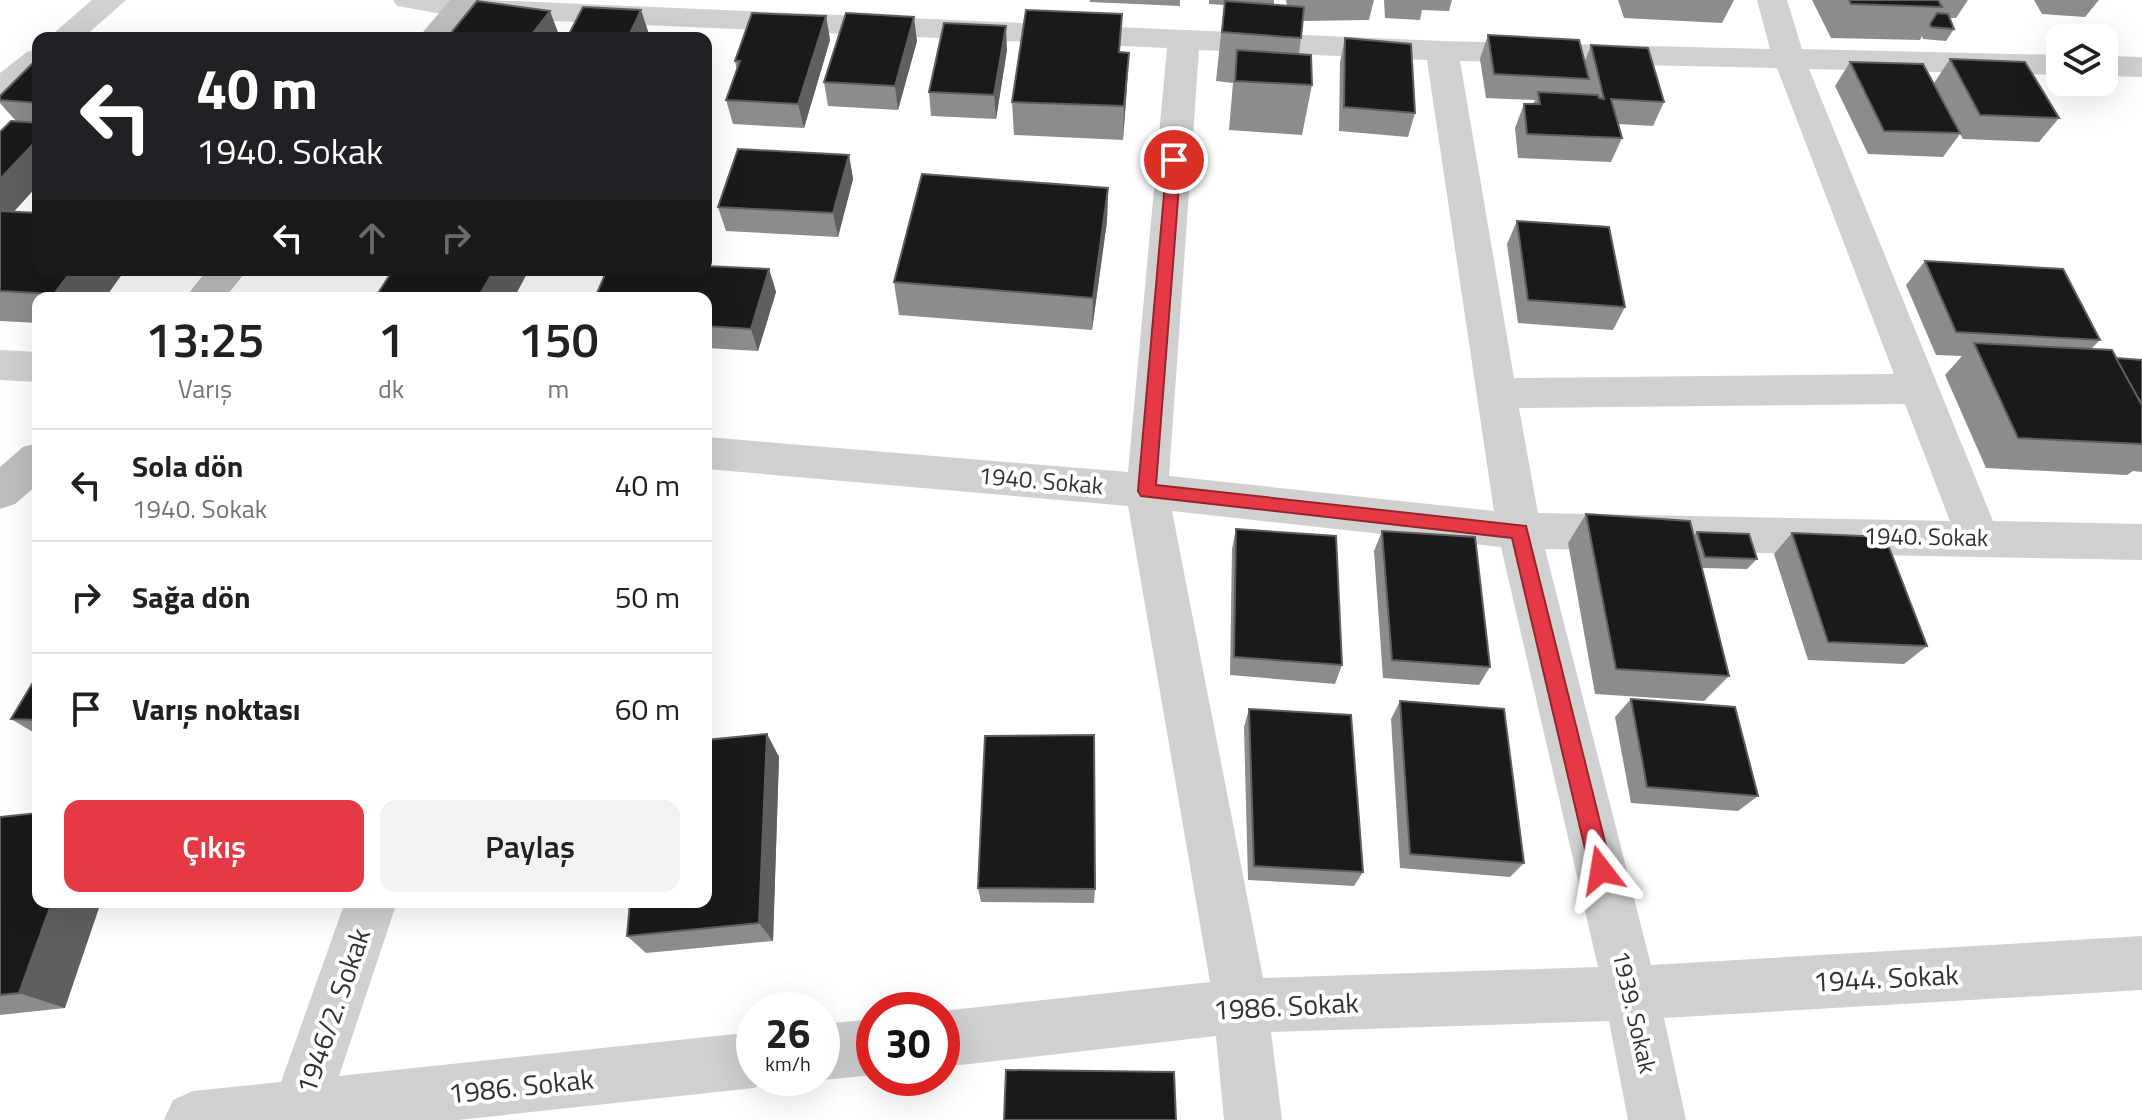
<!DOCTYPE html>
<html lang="tr">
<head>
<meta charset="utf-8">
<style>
	body { margin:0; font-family:"Titillium Web",sans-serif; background:#f2f2f2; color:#202124; height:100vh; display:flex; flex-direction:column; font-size:30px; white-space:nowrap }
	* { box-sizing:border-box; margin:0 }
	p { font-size:26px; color:#757577 }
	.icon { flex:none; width:44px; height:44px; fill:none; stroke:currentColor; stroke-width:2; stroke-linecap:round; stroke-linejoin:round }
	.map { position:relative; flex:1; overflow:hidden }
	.side { position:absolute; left:32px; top:292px; width:680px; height:616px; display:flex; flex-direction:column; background:#fff; border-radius:16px; box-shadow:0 8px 32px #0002 }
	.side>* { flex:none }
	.guide { position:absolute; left:32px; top:32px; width:680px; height:244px; border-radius:16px; box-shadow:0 8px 32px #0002; background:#202124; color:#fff; overflow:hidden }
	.fabs { position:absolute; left:2046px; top:24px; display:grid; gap:16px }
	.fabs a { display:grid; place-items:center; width:72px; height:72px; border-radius:16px; background:#fff; box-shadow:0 8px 32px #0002; font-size:40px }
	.speed { position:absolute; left:736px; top:992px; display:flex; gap:16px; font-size:40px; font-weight:700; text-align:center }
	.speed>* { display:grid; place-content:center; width:104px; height:104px; border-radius:50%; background:#fff; box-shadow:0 8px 32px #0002; line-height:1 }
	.speed small { font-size:20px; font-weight:400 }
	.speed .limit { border:12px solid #d22; background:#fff; color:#111 }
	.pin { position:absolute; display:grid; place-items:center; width:68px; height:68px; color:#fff; margin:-34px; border:4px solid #fff; border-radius:50%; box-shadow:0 2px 8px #0007 }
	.me { position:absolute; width:88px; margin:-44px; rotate:346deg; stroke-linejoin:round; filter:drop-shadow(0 0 6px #0008) }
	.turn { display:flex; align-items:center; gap:28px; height:168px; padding:0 32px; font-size:36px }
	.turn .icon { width:104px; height:104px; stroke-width:2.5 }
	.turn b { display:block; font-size:56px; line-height:68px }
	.lanes { display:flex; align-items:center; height:76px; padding:0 32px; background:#0003; justify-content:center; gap:40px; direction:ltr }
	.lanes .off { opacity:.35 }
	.eta { display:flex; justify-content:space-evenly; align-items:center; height:136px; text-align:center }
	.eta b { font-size:48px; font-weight:600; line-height:56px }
	.action { display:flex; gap:16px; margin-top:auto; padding:16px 32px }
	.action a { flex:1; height:92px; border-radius:16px; background:#e63946; color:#fff; font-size:32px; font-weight:600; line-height:92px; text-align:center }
	.action a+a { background:#f2f2f2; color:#202124 }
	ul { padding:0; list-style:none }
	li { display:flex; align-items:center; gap:24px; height:112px; padding:0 32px; border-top:2px solid #e0e0e0 }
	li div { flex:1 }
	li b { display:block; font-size:30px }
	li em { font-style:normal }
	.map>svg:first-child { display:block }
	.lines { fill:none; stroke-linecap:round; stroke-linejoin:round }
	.street { fill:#d0d0d0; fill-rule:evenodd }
	.secondary { fill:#bdbdbd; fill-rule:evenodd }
	.wall { fill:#8c8c8c }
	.shaded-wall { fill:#5f5f5f }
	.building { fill:#1a1a1a; stroke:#5f5f5f; stroke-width:2 }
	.route { fill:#e63946; stroke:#96252e; stroke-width:2 }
	.labels { text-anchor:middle; stroke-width:8; stroke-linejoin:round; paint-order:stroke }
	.street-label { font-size:24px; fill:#333; stroke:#fff }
	.near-street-label { font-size:28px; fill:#333; stroke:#fff }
</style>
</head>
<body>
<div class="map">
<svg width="2142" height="1120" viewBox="0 0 2142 1120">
	<rect width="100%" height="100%" fill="#fff"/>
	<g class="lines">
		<g class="street">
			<polygon points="92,0 126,0 83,38 48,38"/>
			<path d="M393 0H488L1442 41 1770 49 1757 0H1787L1802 49 2060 55V75L1809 69 1993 521 2142 524V560L1545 549 1651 965 2142 936V990L1664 1018 1686 1120H1628L1609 1021 1271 1032 1282 1120H1224L1216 1036 942 1067V1011L1210 982 1128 506 706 469V437L1128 472 1167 48 460 17 397 6ZM1199 50 1427 60 1494 511 1169 476ZM1460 61 1777 68 1894 374 1514 378ZM1905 404 1950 521 1538 513 1519 408ZM1172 511 1501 547 1598 967 1263 978Z"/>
			<polygon points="38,49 38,75 12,96 0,99 0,73 27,52"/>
			<polygon points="2104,56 2142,57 2142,77 2104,76"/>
			<polygon points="0,350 38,352 38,382 0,380"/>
			<polygon points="345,902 397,902 339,1076 754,1032 754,1078 775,1078 754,1088 458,1120 164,1120 173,1100 193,1091 281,1082"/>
			<polygon points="874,1019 874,1075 822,1080 817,1078 822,1078 822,1024"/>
		</g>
		<g class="secondary">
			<polygon points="450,0 481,0 451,38 418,38"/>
			<polygon points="207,270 247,270 225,298 185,298"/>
			<polygon points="38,443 38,484 15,504 0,509 0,467 23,447"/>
		</g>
	</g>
	<g class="wall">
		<polygon points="1090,0 1180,0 1180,6 1090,2"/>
		<polygon points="1209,0 1274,0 1274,4 1287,6 1286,0 1374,0 1369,20 1303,21 1299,54 1312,85 1302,135 1229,130 1233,83 1216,81 1224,5 1209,4"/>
		<polygon points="1384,0 1452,0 1449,11 1422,10 1420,20 1385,18"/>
		<polygon points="1618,0 1734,0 1722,23 1624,18"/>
		<polygon points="1812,0 1968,0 1956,18 1950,18 1954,29 1946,41 1923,39 1922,36 1920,40 1831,38"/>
		<polygon points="2034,0 2099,0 2085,17 2042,14"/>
		<polygon points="826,16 830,40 804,128 733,124 726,100 737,70 735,61"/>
		<polygon points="1488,35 1585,61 1591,45 1664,102 1653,126 1618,124 1622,138 1611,162 1518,158 1515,128 1524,104 1533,104 1535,100 1486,98 1480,59"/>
		<polygon points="1345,38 1415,113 1408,137 1339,131 1340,62"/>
		<polygon points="917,41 898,110 828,106 824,82"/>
		<polygon points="1007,50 996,119 931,116 929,92"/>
		<polygon points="1120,52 1127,86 1123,140 1014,135 1012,102"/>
		<polygon points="38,58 38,185 14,211 38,270 125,270 105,298 38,298 38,323 0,321 0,132 16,121 0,103 0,96"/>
		<polygon points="1950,59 2059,118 2039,142 1963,139 1960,134 1943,157 1868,154 1835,86 1850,62 1934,83"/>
		<polygon points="849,155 853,179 838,237 726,231 718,207"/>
		<polygon points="1108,188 1107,221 1092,330 899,315 894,282"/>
		<polygon points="1517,221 1625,307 1613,330 1518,323 1507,244"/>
		<polygon points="1925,261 2100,340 2091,349 2116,358 2142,360 2142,472 2133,471 2127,475 1986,468 1945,375 1962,356 1936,355 1906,285"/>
		<polygon points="769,269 776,292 758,351 706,348 706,298"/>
		<polygon points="1586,514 1694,536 1697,532 1757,559 1747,569 1702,568 1729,676 1704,701 1595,694 1568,543"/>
		<polygon points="1236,529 1342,665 1335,684 1230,675 1232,549"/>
		<polygon points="1382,531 1490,667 1479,685 1383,678 1374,551"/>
		<polygon points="1792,533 1927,646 1904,664 1808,660 1774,554"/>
		<polygon points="38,674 38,735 11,719"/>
		<polygon points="1631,699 1758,796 1738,811 1631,803 1615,717"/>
		<polygon points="1400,701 1524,863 1510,877 1400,868 1391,719"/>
		<polygon points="1249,709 1363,872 1354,886 1248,880 1244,727"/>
		<polygon points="767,734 779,757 773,941 646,953 627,936"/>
		<polygon points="0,817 65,1008 0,1015"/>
		<polygon points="978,888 1095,889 1094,903 981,902"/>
	</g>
	<g class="shaded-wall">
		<polygon points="641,10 649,34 647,38 628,38"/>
		<polygon points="550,11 559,35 557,38 529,38"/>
		<polygon points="826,16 830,40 804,128 798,104"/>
		<polygon points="914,17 917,41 898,110 895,86"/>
		<polygon points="1006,26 1007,50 996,119 994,95"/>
		<polygon points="1129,53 1127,86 1123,140 1124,106"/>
		<polygon points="38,139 38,185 0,227 0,179"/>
		<polygon points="849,155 853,179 838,237 833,213"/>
		<polygon points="1108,188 1107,221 1092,330 1093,298"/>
		<polygon points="769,269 776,292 758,351 751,329"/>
		<polygon points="72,270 125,270 105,298 59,298 54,294"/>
		<polygon points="494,270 529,270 514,298 478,298"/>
		<polygon points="767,734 779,757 773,941 759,923"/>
		<polygon points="52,902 101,902 65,1008 19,993"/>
	</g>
	<g class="building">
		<polygon points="1849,0 1938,0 1942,7 1851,4"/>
		<polygon points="477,1 550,11 529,38 447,38"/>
		<polygon points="1225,1 1304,7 1301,38 1222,32"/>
		<polygon points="583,7 641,10 628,38 567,38"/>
		<polygon points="1026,10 1122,14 1119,52 1129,53 1124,106 1012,102"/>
		<polygon points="752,13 826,16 798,104 726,100 740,61 735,61"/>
		<polygon points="846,13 914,17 895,86 824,82"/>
		<polygon points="1937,13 1948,14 1954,29 1931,27 1930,24"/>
		<polygon points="944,23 1006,26 994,95 929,92"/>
		<polygon points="1488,35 1579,40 1589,79 1494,74"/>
		<polygon points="1345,38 1411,44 1415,113 1344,107"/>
		<polygon points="1591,45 1648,48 1664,102 1611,99 1622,138 1527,134 1524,104 1540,104 1538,92 1598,95 1599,98 1604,99"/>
		<polygon points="1237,50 1311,55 1312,85 1235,81"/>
		<polygon points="38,58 38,103 0,100 0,96"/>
		<polygon points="1950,59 2025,62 2059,118 1980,115"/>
		<polygon points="1850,62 1923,64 1960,133 1884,131"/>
		<polygon points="11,121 38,123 38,139 0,179 0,132"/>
		<polygon points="738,149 849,155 833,213 718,207"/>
		<polygon points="922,174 1108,188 1093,298 894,282"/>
		<polygon points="0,211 38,213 38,270 72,270 54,294 0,291"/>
		<polygon points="1517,221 1609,227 1625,307 1528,300"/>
		<polygon points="1925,261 2063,269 2100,340 1956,332"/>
		<polygon points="706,266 769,269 751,329 706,326 706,298 595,298 607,270 706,270"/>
		<polygon points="393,270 494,270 478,298 375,298"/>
		<polygon points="1974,343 2112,350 2142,405 2142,444 2018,438"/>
		<polygon points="2116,358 2142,360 2142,405"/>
		<polygon points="1586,514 1690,521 1729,676 1616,669"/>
		<polygon points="1236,529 1336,536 1342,665 1234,657"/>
		<polygon points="1382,531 1475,537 1490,667 1392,660"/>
		<polygon points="1697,532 1749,534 1757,559 1705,557"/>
		<polygon points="1792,533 1885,537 1927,646 1828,642"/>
		<polygon points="38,674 38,720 11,719"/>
		<polygon points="1631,699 1735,707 1758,796 1647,787"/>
		<polygon points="1400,701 1504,709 1524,863 1410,854"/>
		<polygon points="1249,709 1351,715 1363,872 1254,866"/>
		<polygon points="767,734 759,923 627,936 630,902 706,902 706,740"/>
		<polygon points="1094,735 1095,889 978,888 985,736"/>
		<polygon points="38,813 38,902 52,902 19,993 0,995 0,817"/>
		<polygon points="1006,1070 1174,1072 1176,1120 1004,1120"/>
	</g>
	<polygon class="route" points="1174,156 1181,160 1156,485 1526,526 1612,870 1609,877 1601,880 1593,877 1590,870 1512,538 1141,496 1138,491 1167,160"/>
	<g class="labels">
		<g class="street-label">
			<text transform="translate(1041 481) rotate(5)" y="8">1940. Sokak</text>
			<text transform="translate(1926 537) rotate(1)" y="8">1940. Sokak</text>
			<text transform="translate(1634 1012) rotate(77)" y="8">1939. Sokak</text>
		</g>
		<g class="near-street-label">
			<text transform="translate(1886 978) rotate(-3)" y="10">1944. Sokak</text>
			<text transform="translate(1286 1006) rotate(-3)" y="10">1986. Sokak</text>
			<text transform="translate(333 1011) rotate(-71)" y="10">1946/2. Sokak</text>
			<text transform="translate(521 1086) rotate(-6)" y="10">1986. Sokak</text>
		</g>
	</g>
</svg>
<div class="fabs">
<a><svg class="icon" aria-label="layers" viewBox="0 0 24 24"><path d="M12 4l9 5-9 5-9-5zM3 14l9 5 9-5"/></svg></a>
</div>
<div class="speed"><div>26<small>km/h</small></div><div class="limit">30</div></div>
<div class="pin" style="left:1174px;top:160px;background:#d93025"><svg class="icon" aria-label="arrive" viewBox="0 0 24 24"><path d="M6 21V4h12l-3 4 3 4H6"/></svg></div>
<svg class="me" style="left:1601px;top:870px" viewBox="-20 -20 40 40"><path d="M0-17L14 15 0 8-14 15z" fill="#e63946" stroke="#fff" stroke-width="4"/></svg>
<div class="guide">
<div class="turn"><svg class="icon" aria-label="left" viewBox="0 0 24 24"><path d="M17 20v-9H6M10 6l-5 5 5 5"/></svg><div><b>40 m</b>1940. Sokak</div></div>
<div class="lanes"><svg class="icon" aria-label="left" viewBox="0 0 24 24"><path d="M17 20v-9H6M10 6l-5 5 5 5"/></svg><svg class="icon off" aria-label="ahead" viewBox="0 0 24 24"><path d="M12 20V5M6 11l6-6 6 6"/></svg><svg class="icon off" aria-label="right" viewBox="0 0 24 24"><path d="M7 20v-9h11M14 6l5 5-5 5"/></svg></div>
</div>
<section class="side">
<div class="eta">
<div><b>13:25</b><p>Varış</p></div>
<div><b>1</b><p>dk</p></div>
<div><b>150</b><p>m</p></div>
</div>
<ul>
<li><svg class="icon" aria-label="left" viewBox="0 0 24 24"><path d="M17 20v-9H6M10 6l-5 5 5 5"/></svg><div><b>Sola dön</b><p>1940. Sokak</p></div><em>40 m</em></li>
<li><svg class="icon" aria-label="right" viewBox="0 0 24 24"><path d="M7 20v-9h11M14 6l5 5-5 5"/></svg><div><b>Sağa dön</b></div><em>50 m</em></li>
<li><svg class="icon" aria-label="arrive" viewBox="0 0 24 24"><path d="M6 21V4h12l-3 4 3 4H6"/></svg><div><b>Varış noktası</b></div><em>60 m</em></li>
</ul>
<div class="action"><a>Çıkış</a><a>Paylaş</a></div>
</section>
</div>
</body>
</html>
